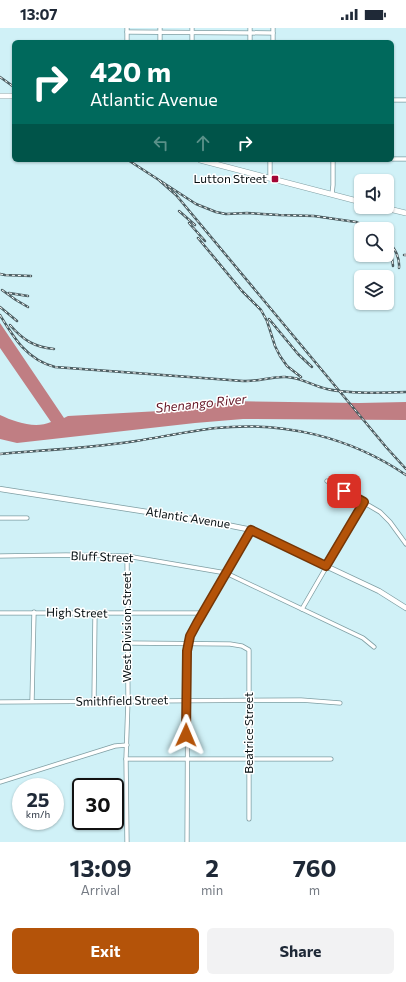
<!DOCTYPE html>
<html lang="en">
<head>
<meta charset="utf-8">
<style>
	body { margin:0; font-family:Commissioner,sans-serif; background:#f2f2f3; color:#1f2937; height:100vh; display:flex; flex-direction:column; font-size:15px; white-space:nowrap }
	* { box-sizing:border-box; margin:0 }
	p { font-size:13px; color:#747a83 }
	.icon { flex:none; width:22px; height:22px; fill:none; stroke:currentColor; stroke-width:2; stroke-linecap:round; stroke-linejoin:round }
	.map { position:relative; height:814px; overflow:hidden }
	.panel { display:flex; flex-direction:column; background:#fff; flex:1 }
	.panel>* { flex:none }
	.guide { position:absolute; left:12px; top:12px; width:382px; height:122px; border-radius:6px; box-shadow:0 1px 3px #0004; background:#00695c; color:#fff; overflow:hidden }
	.fabs { position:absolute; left:354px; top:146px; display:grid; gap:8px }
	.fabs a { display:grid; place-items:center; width:40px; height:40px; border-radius:6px; background:#fff; box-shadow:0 1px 3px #0004; font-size:20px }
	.speed { position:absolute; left:12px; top:750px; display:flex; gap:8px; font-size:20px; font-weight:700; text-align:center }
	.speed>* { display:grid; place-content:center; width:52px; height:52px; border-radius:50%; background:#fff; box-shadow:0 1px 3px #0004; line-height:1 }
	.speed small { font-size:10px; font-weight:400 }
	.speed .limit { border:2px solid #111; border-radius:6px; background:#fff; color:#111 }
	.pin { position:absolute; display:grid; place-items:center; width:34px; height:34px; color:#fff; margin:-17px; border-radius:8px; box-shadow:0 2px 6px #0006 }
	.me { position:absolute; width:44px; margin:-22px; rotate:1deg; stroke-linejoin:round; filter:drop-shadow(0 0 3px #0008) }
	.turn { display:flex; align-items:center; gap:14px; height:84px; padding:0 12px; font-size:18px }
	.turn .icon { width:52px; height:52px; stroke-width:2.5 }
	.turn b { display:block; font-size:28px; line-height:34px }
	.lanes { display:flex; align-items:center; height:38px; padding:0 12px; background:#0003; justify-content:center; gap:20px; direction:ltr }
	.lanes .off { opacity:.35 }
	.eta { display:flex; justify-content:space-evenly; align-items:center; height:68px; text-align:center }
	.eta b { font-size:24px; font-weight:700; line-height:28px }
	.cta { display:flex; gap:8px; margin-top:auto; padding:8px 12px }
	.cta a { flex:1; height:46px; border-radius:6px; background:#b45309; color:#fff; font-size:16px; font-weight:700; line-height:46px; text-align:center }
	.cta a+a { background:#f2f2f3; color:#1f2937 }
	.status { display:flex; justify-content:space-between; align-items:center; height:28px; padding:0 20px; background:#fff; direction:ltr }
	.status svg { height:11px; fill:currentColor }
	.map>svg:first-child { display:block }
	.water { fill:#c07e83 }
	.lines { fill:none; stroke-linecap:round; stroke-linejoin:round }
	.street-casing { stroke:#7f9ea3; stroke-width:5 }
	.secondary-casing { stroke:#7f9ea3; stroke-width:6 }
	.primary-casing { stroke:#7f9ea3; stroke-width:6 }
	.street { stroke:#fff; stroke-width:3.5 }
	.secondary { stroke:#fff; stroke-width:4.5 }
	.primary { stroke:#fff; stroke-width:5 }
	.rail-casing { stroke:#4c5d61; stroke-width:2.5 }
	.rail { stroke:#fff; stroke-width:1; stroke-dasharray:3; stroke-linecap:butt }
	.route-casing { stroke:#753606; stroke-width:10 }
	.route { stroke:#b45309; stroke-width:7 }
	.poi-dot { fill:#a30535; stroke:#fff; stroke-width:1.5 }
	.labels { text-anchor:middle; stroke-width:3; stroke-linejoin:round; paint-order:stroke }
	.poi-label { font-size:12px; fill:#040d10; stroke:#fff; text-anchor:end }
	.street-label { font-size:12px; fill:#040d10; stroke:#fff }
	.water-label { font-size:13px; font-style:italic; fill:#631323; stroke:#fff }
</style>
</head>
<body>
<div class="status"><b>13:07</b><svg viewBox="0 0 49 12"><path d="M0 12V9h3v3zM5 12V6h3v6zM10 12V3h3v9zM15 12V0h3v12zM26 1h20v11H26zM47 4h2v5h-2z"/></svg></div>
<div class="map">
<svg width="406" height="814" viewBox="0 0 406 814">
	<rect width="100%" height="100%" fill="#d0f1f7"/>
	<path class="water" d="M0 295 64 390 68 388 160 383 229 373 359 375 406 374V392L243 391 195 395 17 415 0 411V387C15 394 35 401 51 394L0 320Z"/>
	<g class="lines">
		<defs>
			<g id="street">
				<polyline points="192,0 192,14"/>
				<polyline points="250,0 250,14"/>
				<polyline points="127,4 273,5"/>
				<polyline points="127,14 127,0"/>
				<polyline points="160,14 160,0"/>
				<polyline points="273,14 273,0"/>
				<polyline points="392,72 406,72"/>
				<polyline points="392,131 406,131"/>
				<polyline points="270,150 270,132"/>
				<polyline points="332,166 333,157 333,132"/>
				<polyline points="327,453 380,484 390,494 406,516"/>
				<polyline points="0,490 27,490"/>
				<polyline points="0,528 66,527 127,528 226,545 363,610 374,619"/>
				<polyline points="302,581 364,474"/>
				<polyline points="0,585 202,585"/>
				<polyline points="127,615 230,616 242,618 249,622 249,791"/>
				<polyline points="32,673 34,584"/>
				<polyline points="94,673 95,585"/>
				<polyline points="0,674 301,672 340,675"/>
				<polyline points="126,731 331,731"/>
				<polyline points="0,754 115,718 127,717"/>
				<polyline points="127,814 126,731 128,672 127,528"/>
				<polyline points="187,814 188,616 190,608 202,585 251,502"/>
			</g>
			<polyline id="secondary" points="0,461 212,494 247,501 379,563 406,580"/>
			<g id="primary">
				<polyline points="0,68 14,68"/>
				<polyline points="200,132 361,174"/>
				<polyline points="381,179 406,185"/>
			</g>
		</defs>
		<use href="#street" class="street-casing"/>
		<use href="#secondary" class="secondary-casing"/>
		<use href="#primary" class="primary-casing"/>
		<use href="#street" class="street"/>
		<use href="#secondary" class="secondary"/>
		<use href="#primary" class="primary"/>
		<defs>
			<g id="rail">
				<polyline points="0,49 14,59"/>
				<polyline points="128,132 196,176 216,184 226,186 247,185 279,187 314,188 356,194 371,201"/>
				<polyline points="160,153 176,167 386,419 406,441"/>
				<polyline points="179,183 195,197"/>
				<polyline points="189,195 205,213"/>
				<polyline points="198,210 242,263 261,282 267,293 275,318 280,328 287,338 301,349"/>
				<path d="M387 211C394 220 400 228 399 240"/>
				<polyline points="391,221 393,238"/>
				<polyline points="404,227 406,227"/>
				<polyline points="0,246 5,247 31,248"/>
				<polyline points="2,262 16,272 28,279"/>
				<polyline points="9,265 28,268"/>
				<polyline points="0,279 17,293"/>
				<path d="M0 287C14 310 27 332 55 339L243 353C258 354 272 348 286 349 300 349 313 358 327 361 349 366 383 365 406 364"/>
				<polyline points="269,291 298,326 312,339"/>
				<path d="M10 297C23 312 34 319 54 321"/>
				<path d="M0 426C45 422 91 420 136 413 162 409 189 403 216 400 284 393 350 409 406 447"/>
			</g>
		</defs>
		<use href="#rail" class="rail-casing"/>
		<use href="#rail" class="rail"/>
	</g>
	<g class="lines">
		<defs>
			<polyline id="route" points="186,707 187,623 190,608 197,595 251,502 326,538 364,474 344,463"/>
		</defs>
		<use href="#route" class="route-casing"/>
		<use href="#route" class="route"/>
	</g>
	<rect class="poi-dot" x="271" y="147" width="8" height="8" rx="2"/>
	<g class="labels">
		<g class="poi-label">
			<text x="267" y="155">Lutton Street</text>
		</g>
		<g class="street-label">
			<text transform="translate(188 490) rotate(9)" y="4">Atlantic Avenue</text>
			<text transform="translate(102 529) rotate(2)" y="4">Bluff Street</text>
			<text transform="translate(77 585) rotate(1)" y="4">High Street</text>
			<text transform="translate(127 599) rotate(-90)" y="4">West Division Street</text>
			<text transform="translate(122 673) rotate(-1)" y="4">Smithfield Street</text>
			<text transform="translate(249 705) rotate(-90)" y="4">Beatrice Street</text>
		</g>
		<g class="water-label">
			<text transform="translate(201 375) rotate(-6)" y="5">Shenango River</text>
		</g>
	</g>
</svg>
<div class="fabs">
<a><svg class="icon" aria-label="sound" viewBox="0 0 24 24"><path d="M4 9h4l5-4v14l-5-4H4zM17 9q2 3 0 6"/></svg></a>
<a><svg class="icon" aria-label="search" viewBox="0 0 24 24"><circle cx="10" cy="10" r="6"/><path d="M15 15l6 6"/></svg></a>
<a><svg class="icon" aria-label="layers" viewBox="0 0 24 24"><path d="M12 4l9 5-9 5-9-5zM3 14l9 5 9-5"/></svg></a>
</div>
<div class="speed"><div>25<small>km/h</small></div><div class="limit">30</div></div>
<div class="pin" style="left:344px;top:463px;background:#d93025"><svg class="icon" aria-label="arrive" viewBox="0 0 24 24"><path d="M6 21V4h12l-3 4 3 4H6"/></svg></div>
<svg class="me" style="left:186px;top:707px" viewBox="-20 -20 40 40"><path d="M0-17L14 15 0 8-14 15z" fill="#b45309" stroke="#fff" stroke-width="4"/></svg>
<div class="guide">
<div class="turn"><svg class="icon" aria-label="right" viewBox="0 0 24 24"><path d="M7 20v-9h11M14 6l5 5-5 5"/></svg><div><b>420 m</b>Atlantic Avenue</div></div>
<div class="lanes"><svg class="icon off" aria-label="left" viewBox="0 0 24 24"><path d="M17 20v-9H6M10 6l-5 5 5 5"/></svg><svg class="icon off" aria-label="ahead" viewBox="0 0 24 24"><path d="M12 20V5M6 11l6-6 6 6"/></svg><svg class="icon" aria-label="right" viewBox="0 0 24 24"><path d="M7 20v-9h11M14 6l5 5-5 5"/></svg></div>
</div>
</div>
<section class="panel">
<div class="eta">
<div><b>13:09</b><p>Arrival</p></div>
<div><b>2</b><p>min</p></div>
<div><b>760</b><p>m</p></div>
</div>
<div class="cta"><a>Exit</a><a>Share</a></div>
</section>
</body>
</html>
